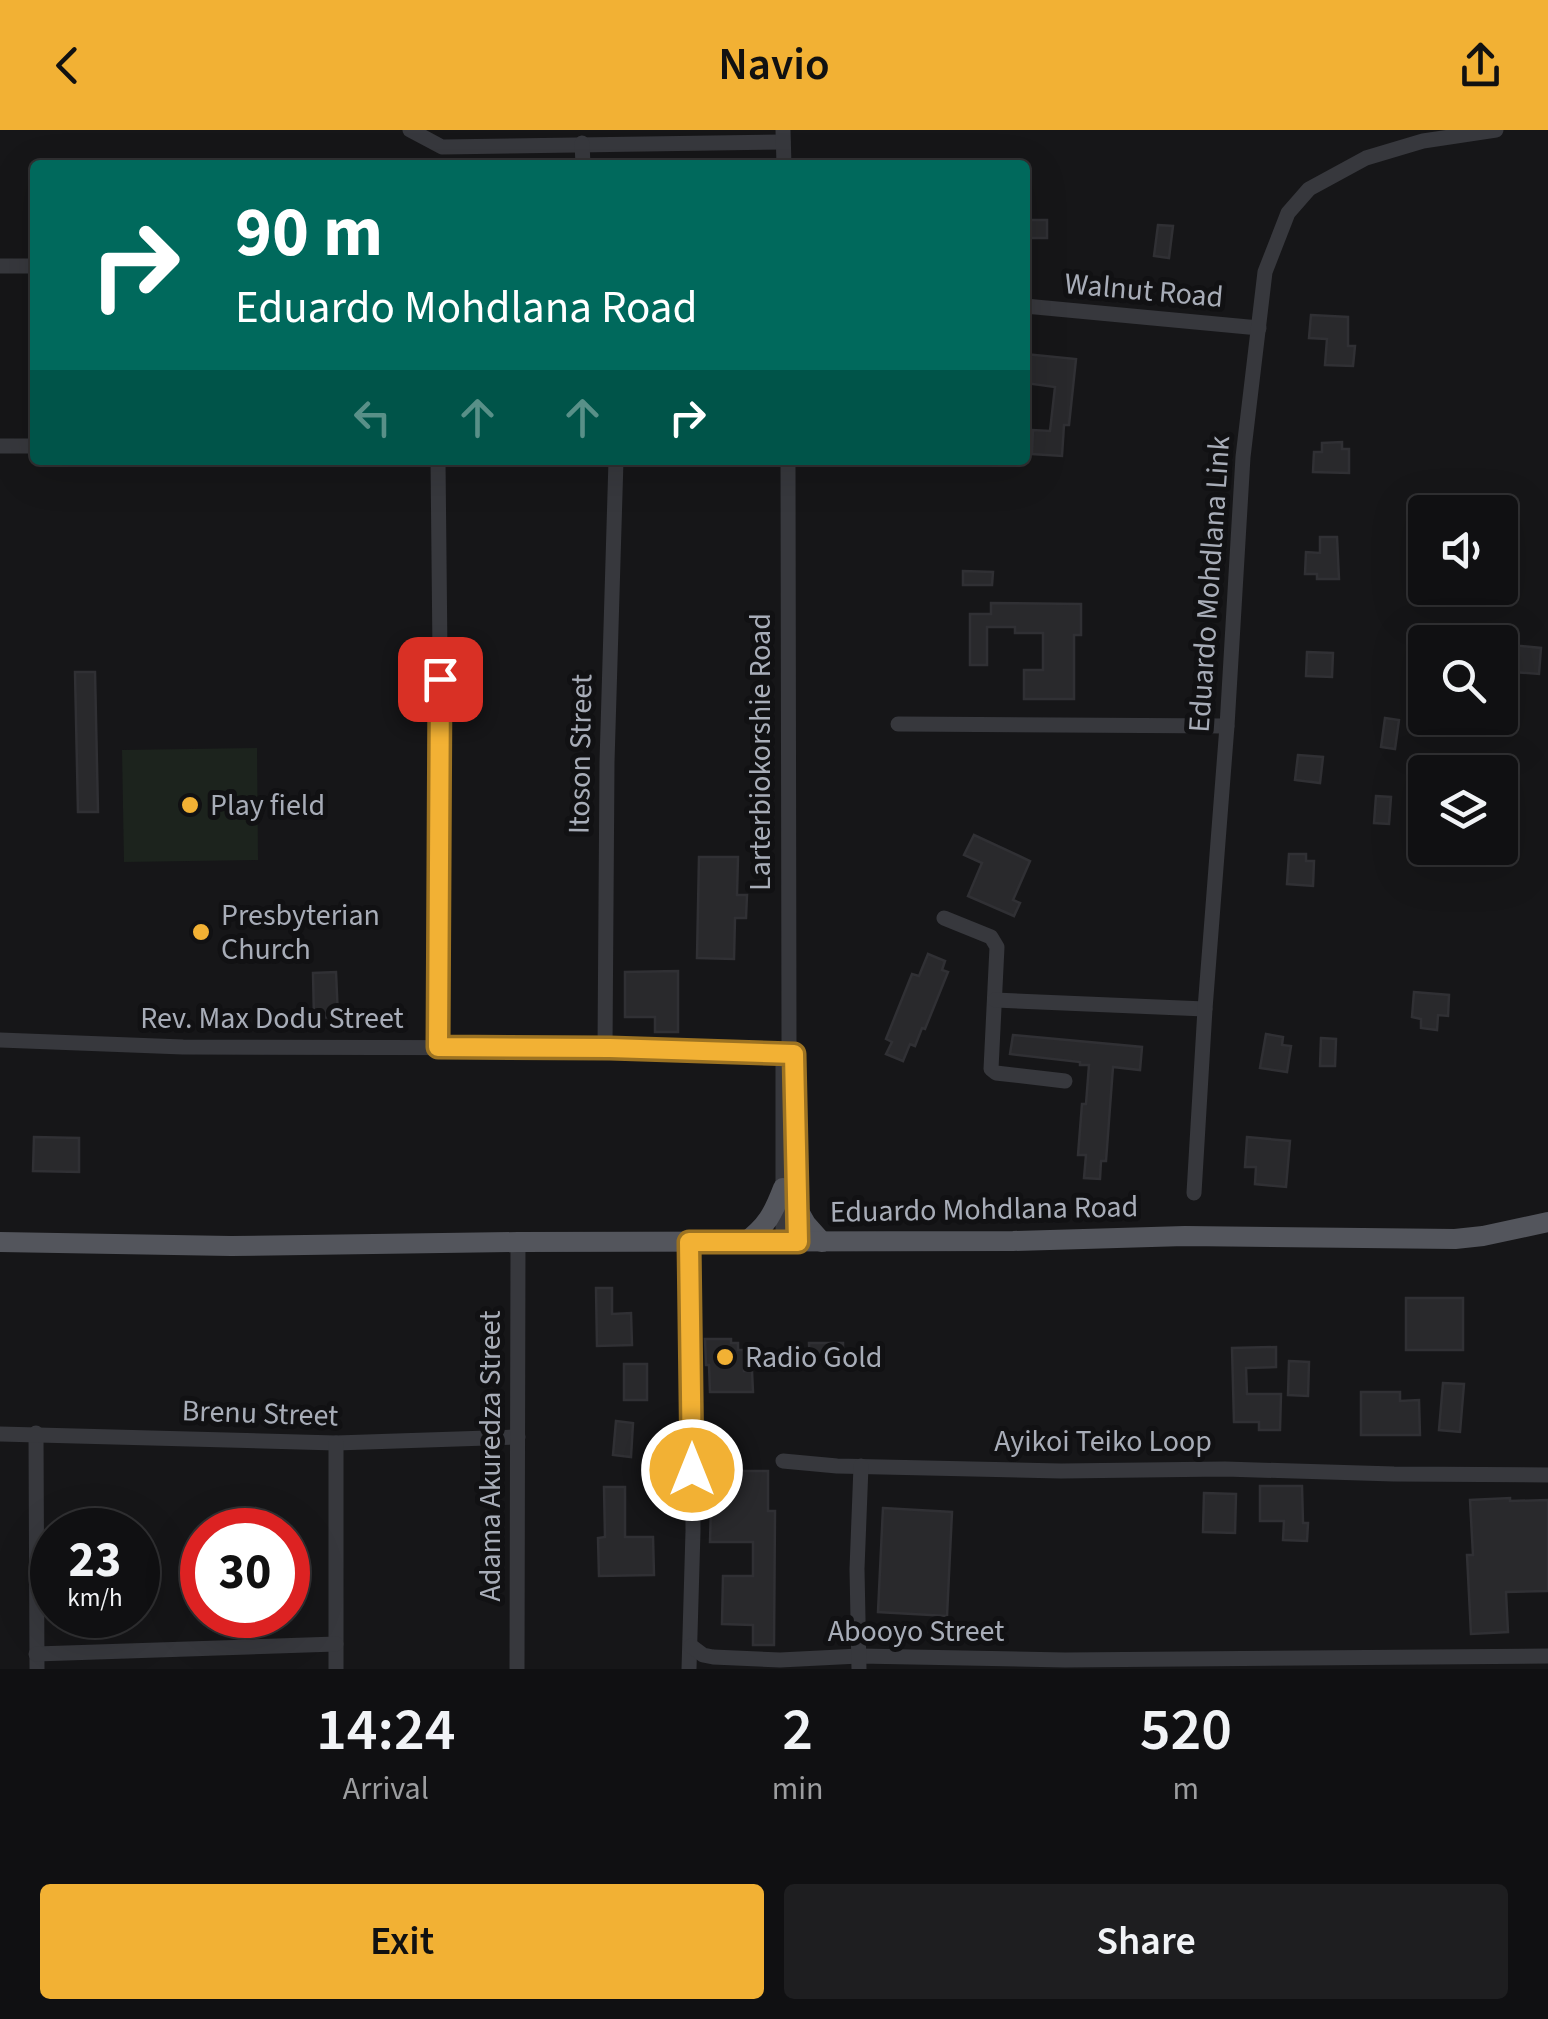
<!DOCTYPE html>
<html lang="en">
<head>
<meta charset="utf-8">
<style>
	body { margin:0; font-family:"Source Sans 3",sans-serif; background:#1e1e20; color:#f1f3f6; height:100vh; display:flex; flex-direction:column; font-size:38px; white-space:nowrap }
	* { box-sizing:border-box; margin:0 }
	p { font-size:32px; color:#9c9d9f }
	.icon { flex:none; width:55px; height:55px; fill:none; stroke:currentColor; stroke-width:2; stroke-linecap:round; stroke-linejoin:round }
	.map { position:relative; height:1539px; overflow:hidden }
	.sheet { display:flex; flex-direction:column; background:#101012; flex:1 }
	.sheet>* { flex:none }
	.guide { position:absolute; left:30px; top:30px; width:1000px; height:305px; border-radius:10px; box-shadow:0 10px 40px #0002,0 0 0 2px #303032; background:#00695c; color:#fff; overflow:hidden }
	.fabs { position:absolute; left:1408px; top:365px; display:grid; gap:20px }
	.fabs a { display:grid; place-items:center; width:110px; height:110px; border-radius:10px; background:#101012; box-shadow:0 10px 40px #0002,0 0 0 2px #303032; font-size:50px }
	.speed { position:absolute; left:30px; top:1378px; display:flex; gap:20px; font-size:50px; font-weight:700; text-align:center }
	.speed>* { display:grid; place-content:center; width:130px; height:130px; border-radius:50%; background:#101012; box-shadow:0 10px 40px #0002,0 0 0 2px #303032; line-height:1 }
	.speed small { font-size:25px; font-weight:400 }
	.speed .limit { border:15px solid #d22; background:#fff; color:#111 }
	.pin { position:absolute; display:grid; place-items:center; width:85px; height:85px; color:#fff; margin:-42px; border-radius:20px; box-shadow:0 5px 15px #0006 }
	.me { position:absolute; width:110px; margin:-55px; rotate:0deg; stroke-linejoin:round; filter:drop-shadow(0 0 8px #0008) }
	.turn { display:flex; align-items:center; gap:35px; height:210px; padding:0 40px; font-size:45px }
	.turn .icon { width:130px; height:130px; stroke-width:2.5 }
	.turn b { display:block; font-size:70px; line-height:85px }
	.lanes { display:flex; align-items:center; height:95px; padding:0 40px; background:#0003; justify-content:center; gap:50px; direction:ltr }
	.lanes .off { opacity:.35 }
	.eta { display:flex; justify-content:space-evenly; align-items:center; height:170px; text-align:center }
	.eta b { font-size:60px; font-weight:600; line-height:70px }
	.primary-button { display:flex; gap:20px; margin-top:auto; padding:20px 40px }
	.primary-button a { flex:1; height:115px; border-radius:10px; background:#f2b134; color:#111; font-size:40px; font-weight:600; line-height:115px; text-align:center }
	.primary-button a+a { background:#1e1e20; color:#f1f3f6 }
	header { display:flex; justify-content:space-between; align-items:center; height:130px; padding:0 40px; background:#f2b134; color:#111; font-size:45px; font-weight:600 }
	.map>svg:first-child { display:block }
	.green { fill:#1c231d }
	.building { fill:#29292c; stroke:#303034; stroke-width:2.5 }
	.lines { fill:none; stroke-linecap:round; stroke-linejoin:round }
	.minor { stroke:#37383d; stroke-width:15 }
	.major { stroke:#53555c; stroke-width:20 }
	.route-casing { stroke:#9d7322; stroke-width:25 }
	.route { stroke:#f2b134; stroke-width:18 }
	.poi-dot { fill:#f2b134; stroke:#111113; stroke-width:4 }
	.labels { text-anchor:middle; stroke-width:10; stroke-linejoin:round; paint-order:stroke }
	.street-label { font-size:30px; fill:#a8adb8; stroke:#111113 }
	.poi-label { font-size:30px; fill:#a8adb8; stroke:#111113; text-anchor:start }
</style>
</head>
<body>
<header><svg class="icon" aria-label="back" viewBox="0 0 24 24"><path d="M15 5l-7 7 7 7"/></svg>Navio<svg class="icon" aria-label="share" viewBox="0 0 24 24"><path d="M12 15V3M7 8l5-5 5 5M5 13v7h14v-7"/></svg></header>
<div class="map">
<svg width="1548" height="1539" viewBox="0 0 1548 1539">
	<rect width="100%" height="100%" fill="#161618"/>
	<polygon class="green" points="257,618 258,730 124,732 122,620"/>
	<g class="building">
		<rect x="1025" y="90" width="22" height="18"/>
		<polygon points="1158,95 1173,96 1169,128 1154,126"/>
		<polygon points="1311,185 1348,187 1348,216 1355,216 1353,236 1325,235 1327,209 1309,208"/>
		<polygon points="1025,224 1076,229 1069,295 1064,295 1062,326 1032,324 1033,300 1050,301 1055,257 1025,253"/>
		<polygon points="1342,312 1342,319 1349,319 1349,343 1313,342 1314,322 1322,322 1322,313"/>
		<polygon points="1320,407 1337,407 1339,449 1317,449 1317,444 1305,444 1306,422 1320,423"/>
		<polygon points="963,441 993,442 992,455 963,455"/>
		<polygon points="991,473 1081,474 1081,505 1074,505 1074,569 1024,569 1024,540 1043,540 1043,503 1015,503 1015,497 987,497 987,535 970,535 970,484 991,484"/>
		<polygon points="1500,514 1541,518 1539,544 1500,541"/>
		<polygon points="1307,522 1333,523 1332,547 1306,546"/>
		<polygon points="75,542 95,542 98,682 78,682"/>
		<polygon points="1385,588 1399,590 1395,619 1381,617"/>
		<polygon points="1298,625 1323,627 1320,653 1295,650"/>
		<polygon points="1376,666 1391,667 1389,694 1374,693"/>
		<polygon points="974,705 1030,731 1013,770 1020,773 1014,786 968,766 982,733 964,725"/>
		<polygon points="1289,724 1306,724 1306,731 1314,731 1313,756 1287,754"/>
		<polygon points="699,727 738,727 737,765 747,765 746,788 735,788 734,829 697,828"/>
		<polygon points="928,824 945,831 942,840 948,842 925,899 922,898 915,916 910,914 903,931 886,924 892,912 886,909 912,844 919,846"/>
		<polygon points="678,841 678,902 655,902 655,887 625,887 625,842"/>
		<polygon points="336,842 338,887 314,888 313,843"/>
		<polygon points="1414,862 1449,865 1448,886 1438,885 1437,900 1421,898 1421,889 1412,887"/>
		<polygon points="1266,904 1283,907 1282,915 1291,916 1287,942 1260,938"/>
		<polygon points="1013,905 1142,917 1140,940 1113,937 1106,1031 1101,1031 1100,1049 1084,1048 1086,1025 1078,1025 1082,974 1086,974 1089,935 1080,935 1080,932 1010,924"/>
		<polygon points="1321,908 1336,909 1335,936 1320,936"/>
		<polygon points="34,1007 79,1008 79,1042 33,1041"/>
		<polygon points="1247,1007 1290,1011 1286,1057 1255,1054 1256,1037 1245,1037"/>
		<polygon points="596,1158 612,1158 612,1184 631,1183 632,1215 597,1216"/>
		<rect x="1406" y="1168" width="57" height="52"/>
		<polygon points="705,1209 731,1209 731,1213 738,1213 738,1220 744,1220 744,1241 752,1241 753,1262 710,1262 709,1235 706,1235"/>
		<polygon points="809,1213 843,1213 843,1231 810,1232"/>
		<polygon points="1276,1217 1276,1237 1246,1238 1247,1264 1281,1264 1280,1300 1259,1300 1259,1292 1234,1292 1232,1218"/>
		<polygon points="1289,1231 1309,1232 1308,1266 1288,1265"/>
		<rect x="624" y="1234" width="23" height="36"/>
		<polygon points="1443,1253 1464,1254 1460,1302 1439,1300"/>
		<polygon points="1361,1262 1400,1262 1400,1271 1419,1270 1420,1305 1361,1305"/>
		<polygon points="616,1291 633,1293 631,1327 613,1325"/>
		<polygon points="712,1341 768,1341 768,1381 775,1381 774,1515 753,1515 753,1495 722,1494 723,1446 753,1446 753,1412 710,1412"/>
		<polygon points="1260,1356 1302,1356 1303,1393 1308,1393 1307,1411 1283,1410 1284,1391 1260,1391"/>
		<polygon points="604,1357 625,1357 625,1407 653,1407 654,1445 599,1446 598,1408 605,1407"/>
		<polygon points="1204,1363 1236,1364 1235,1403 1203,1402"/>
		<polygon points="1510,1368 1510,1371 1548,1370 1548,1461 1506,1462 1508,1502 1471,1504 1467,1425 1473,1425 1470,1370"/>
		<polygon points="883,1378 952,1382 947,1486 878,1482"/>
	</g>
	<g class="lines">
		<g class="minor">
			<polyline points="410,0 442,17 783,12"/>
			<polyline points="783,0 784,35"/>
			<polyline points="582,13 583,35"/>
			<polyline points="0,136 35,136"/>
			<polyline points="1025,176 1259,198"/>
			<polyline points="0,316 35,316"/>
			<polyline points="898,594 1227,596"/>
			<polyline points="944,788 991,807 997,817 991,939 996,943 1065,951"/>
			<polyline points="995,870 1205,879"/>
			<polyline points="0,910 183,917 610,918 794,924"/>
			<polyline points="438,917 441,622 438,330"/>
			<polyline points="791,917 794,924 798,1089"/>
			<polyline points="605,918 607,632 616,330"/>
			<polyline points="1194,1063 1205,879 1227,596 1243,327 1265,142 1288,83 1309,59 1366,28 1423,11 1496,0"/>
			<polyline points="689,1112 692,1211 693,1401 689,1539"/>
			<polyline points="783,1112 783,923 789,914 788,330"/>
			<polyline points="36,1303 37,1539"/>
			<polyline points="0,1304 336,1313 518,1307"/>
			<polyline points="336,1313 336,1539"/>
			<polyline points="783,1331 837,1336 1061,1341 1225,1339 1394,1344 1548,1345"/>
			<polyline points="691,1516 703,1525 713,1527 780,1530 859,1526 1065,1530 1548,1526"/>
			<polyline points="36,1524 336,1514"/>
			<polyline points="517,1539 518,1112"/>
			<polyline points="859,1539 857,1439 861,1336"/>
		</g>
		<g class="major">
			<polyline points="797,1078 806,1094 822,1112"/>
			<polyline points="0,1112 231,1116 518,1112 1013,1111 1185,1106 1455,1109 1483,1106 1548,1092"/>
			<path d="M744 1113C767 1096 773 1084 783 1058"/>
		</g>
	</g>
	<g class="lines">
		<defs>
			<polyline id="route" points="440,549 438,917 610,918 794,924 798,1112 689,1112 692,1340"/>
		</defs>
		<use href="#route" class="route-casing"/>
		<use href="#route" class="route"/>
	</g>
	<g class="poi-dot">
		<circle cx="190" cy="675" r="10"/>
		<circle cx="201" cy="802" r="10"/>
		<circle cx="725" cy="1227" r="10"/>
	</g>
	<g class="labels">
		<g class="street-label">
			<text transform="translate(1144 160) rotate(5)" y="10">Walnut Road</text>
			<text transform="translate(1209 454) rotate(-86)" y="10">Eduardo Mohdlana Link</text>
			<text transform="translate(760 622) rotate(-90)" y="10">Larterbiokorshie Road</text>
			<text transform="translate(580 624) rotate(-89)" y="10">Itoson Street</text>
			<text x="272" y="898">Rev. Max Dodu Street</text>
			<text transform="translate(984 1079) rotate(-1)" y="10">Eduardo Mohdlana Road</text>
			<text transform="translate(260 1283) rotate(2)" y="10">Brenu Street</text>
			<text x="1103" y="1321">Ayikoi Teiko Loop</text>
			<text transform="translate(490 1326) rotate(-90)" y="10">Adama Akuredza Street</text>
			<text x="916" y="1511">Abooyo Street</text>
		</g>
		<g class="poi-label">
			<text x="210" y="685">Play field</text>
			<text x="221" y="795">Presbyterian<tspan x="221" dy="34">Church</tspan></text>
			<text x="745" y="1237">Radio Gold</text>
		</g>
	</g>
</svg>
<div class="fabs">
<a><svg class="icon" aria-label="sound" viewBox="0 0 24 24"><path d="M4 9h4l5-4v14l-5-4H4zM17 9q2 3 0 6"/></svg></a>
<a><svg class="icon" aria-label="search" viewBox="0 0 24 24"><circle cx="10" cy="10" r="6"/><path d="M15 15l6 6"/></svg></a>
<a><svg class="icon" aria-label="layers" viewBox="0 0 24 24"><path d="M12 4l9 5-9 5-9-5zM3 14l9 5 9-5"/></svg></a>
</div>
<div class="speed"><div>23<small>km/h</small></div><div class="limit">30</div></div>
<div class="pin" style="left:440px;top:549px;background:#d93025"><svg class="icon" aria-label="arrive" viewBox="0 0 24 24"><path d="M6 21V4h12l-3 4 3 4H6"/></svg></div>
<svg class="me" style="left:692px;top:1340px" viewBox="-20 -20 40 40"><circle r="17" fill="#f2b134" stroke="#fff" stroke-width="3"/><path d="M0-11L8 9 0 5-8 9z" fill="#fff"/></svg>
<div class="guide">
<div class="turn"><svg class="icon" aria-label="right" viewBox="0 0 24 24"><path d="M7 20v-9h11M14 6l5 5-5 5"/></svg><div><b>90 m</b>Eduardo Mohdlana Road</div></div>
<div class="lanes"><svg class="icon off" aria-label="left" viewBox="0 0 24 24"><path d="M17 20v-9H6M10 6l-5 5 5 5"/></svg><svg class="icon off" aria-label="ahead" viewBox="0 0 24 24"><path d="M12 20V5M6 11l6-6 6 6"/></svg><svg class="icon off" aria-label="ahead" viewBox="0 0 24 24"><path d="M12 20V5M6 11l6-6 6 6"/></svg><svg class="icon" aria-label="right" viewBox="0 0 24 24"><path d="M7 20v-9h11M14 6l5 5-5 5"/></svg></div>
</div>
</div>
<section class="sheet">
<div class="eta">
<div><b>14:24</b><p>Arrival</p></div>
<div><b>2</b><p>min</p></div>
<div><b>520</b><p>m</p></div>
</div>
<div class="primary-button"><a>Exit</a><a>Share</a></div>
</section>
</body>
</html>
